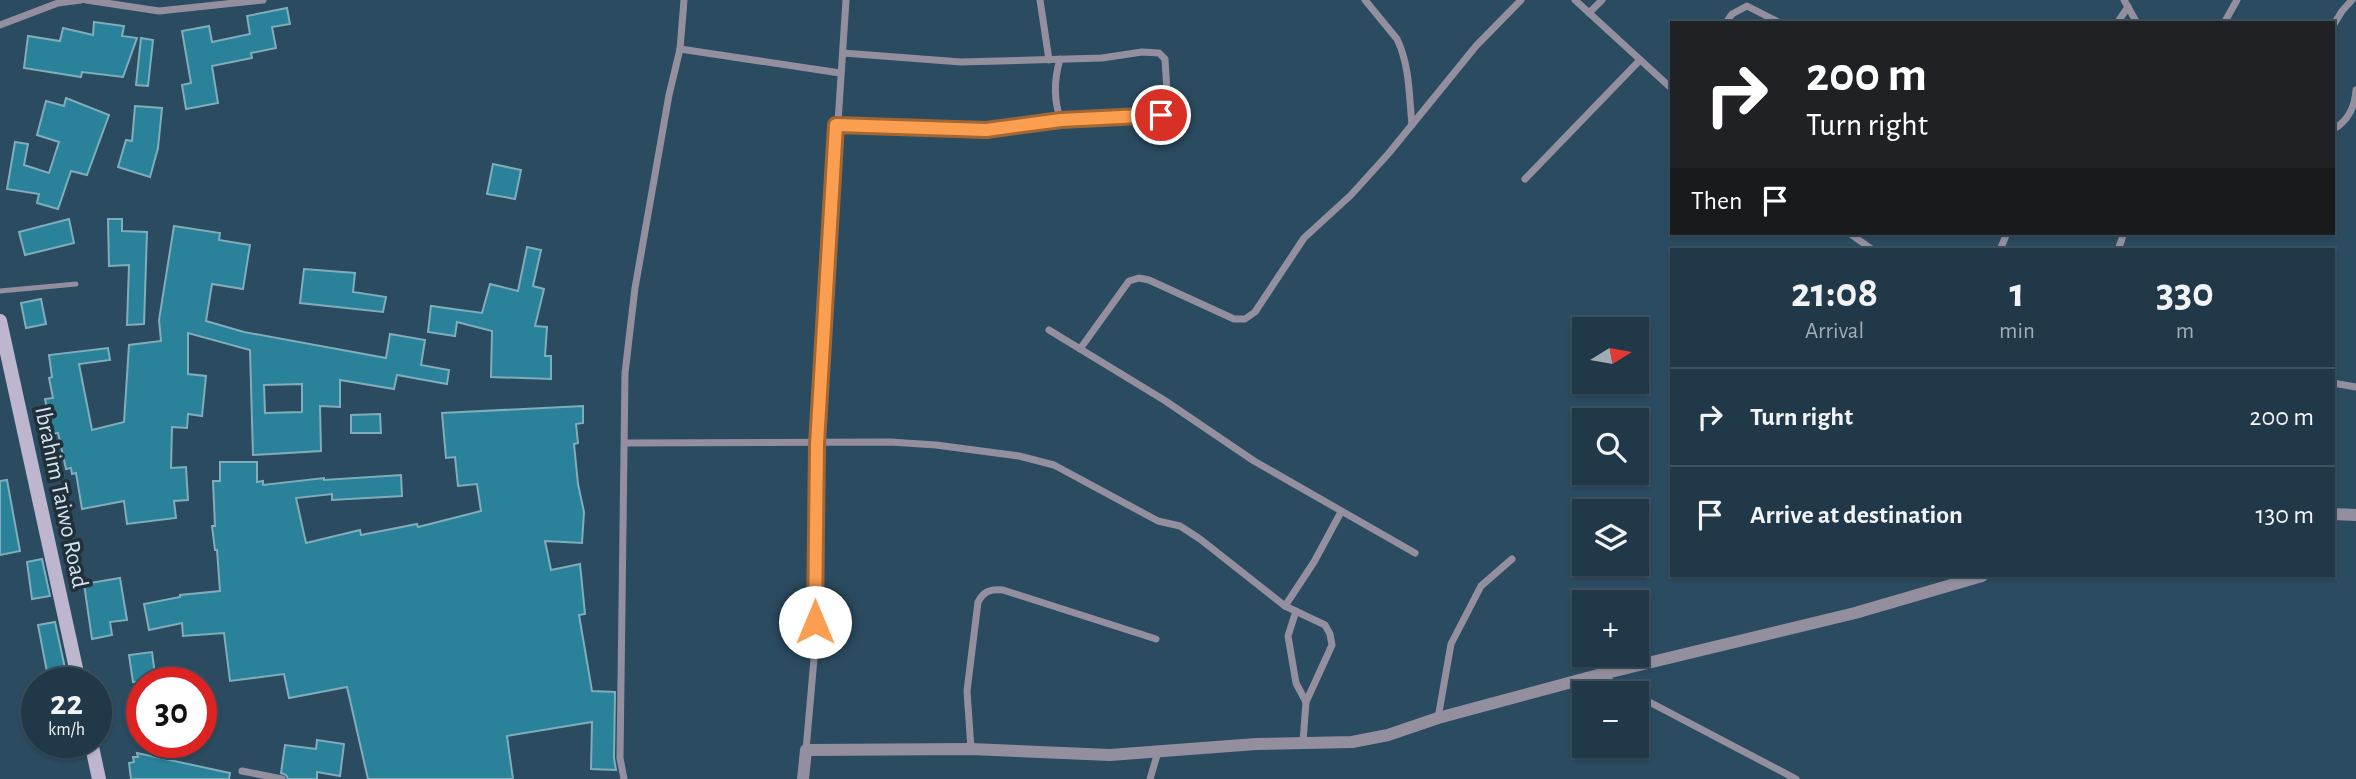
<!DOCTYPE html>
<html lang="en">
<head>
<meta charset="utf-8">
<style>
	body { margin:0; font-family:"Alegreya Sans",sans-serif; background:#283f4f; color:#f1f3f6; height:100vh; display:flex; flex-direction:column; font-size:26px; white-space:nowrap }
	* { box-sizing:border-box; margin:0 }
	p { font-size:23px; color:#a2acb4 }
	.icon { flex:none; width:38px; height:38px; fill:none; stroke:currentColor; stroke-width:2; stroke-linecap:round; stroke-linejoin:round }
	.map { position:relative; flex:1; overflow:hidden }
	.side { position:absolute; left:1670px; top:248px; width:665px; height:329px; display:flex; flex-direction:column; background:#203848; border-radius:0px; box-shadow:0 2px 5px #0004,0 0 0 2px #3d5260 }
	.side>* { flex:none }
	.top-card { position:absolute; left:1670px; top:21px; width:665px; height:214px; border-radius:0px; box-shadow:0 2px 5px #0004,0 0 0 2px #3d5260; background:#202124; color:#fff; overflow:hidden }
	.needle { width:46px; rotate:79deg }
	.fabs { position:absolute; left:1572px; top:317px; display:grid; gap:14px }
	.fabs a { display:grid; place-items:center; width:77px; height:77px; border-radius:0px; background:#203848; box-shadow:0 2px 5px #0004,0 0 0 2px #3d5260; font-size:35px }
	.speed { position:absolute; left:21px; top:667px; display:flex; gap:14px; font-size:35px; font-weight:700; text-align:center }
	.speed>* { display:grid; place-content:center; width:91px; height:91px; border-radius:50%; background:#203848; box-shadow:0 2px 5px #0004,0 0 0 2px #3d5260; line-height:1 }
	.speed small { font-size:18px; font-weight:400 }
	.speed .limit { border:10px solid #d22; background:#fff; color:#111 }
	.pin { position:absolute; display:grid; place-items:center; width:60px; height:60px; color:#fff; margin:-30px; border:4px solid #fff; border-radius:50%; box-shadow:0 2px 7px #0007 }
	.me { position:absolute; width:77px; margin:-38px; rotate:0deg; stroke-linejoin:round; filter:drop-shadow(0 0 5px #0008) }
	.turn { display:flex; align-items:center; gap:24px; height:147px; padding:0 21px; font-size:32px }
	.turn .icon { width:91px; height:91px; stroke-width:2.5 }
	.turn b { display:block; font-size:49px; line-height:60px }
	.then { display:flex; align-items:center; height:66px; padding:0 21px; background:#0003; gap:14px; font-size:26px }
	.eta { display:flex; justify-content:space-evenly; align-items:center; height:119px; text-align:center }
	.eta b { font-size:42px; font-weight:700; line-height:49px }
	ul { padding:0; list-style:none }
	li { display:flex; align-items:center; gap:21px; height:98px; padding:0 21px; border-top:2px solid #3d5260 }
	li div { flex:1 }
	li b { display:block; font-size:26px }
	li em { font-style:normal }
	.map>svg:first-child { display:block }
	.building { fill:#298299; stroke:#80adbb; stroke-width:2; fill-rule:evenodd }
	.lines { fill:none; stroke-linecap:round; stroke-linejoin:round }
	.service { stroke:#938f9f; stroke-width:5 }
	.minor { stroke:#938f9f; stroke-width:7 }
	.tertiary { stroke:#938f9f; stroke-width:12 }
	.secondary { stroke:#beb6cf; stroke-width:14 }
	.route-casing { stroke:#a36734; stroke-width:18 }
	.route { stroke:#fb9e50; stroke-width:12 }
	.labels { text-anchor:middle; stroke-width:7; stroke-linejoin:round; paint-order:stroke }
	.street-label { font-size:24px; fill:#d3e5f2; stroke:#213039 }
</style>
</head>
<body>
<div class="map">
<svg width="2356" height="779" viewBox="0 0 2356 779">
	<rect width="100%" height="100%" fill="#2b4b60"/>
	<g class="building">
		<polygon points="287,8 290,24 272,27 276,48 251,53 252,58 212,66 218,103 186,109 182,85 191,83 182,31 209,26 212,42 250,34 247,16"/>
		<polygon points="94,22 124,26 122,36 137,38 123,77 82,72 81,77 24,68 28,36 60,41 63,28 93,35"/>
		<polygon points="141,38 153,40 148,86 136,85"/>
		<polygon points="66,98 109,115 87,175 71,171 58,209 37,203 39,194 7,189 15,142 28,144 24,165 49,173 59,142 37,135 46,101 64,106"/>
		<polygon points="135,106 162,108 158,148 150,177 118,167 126,140 132,141"/>
		<polygon points="493,164 521,170 515,199 487,194"/>
		<polygon points="69,219 74,243 25,255 19,232"/>
		<polygon points="108,219 122,219 122,231 147,232 144,324 127,325 129,265 109,266"/>
		<path d="M174 226 220 233 219 240 250 245 243 289 212 284 206 321 244 332 386 358 390 334 425 340 421 365 449 370 447 384 397 375 394 389 340 380V407L320 406 321 451 253 455 250 350 188 333V374L206 376 202 416 188 414 187 428 172 427 171 468 186 467 188 500 174 501 176 518 127 524 124 501 82 509 76 473 72 474 71 468 66 469 58 433 52 434 45 399 53 398 49 378 52 377 49 355 108 348 110 360 79 364 92 430 124 422 129 345 161 341 159 320ZM302 384V412L265 413 264 385Z"/>
		<polygon points="527,247 541,250 533,286 544,289 535,326 547,327 545,356 551,356 551,379 491,377 492,331 457,322 455,336 428,332 431,306 482,313 490,284 518,291"/>
		<polygon points="304,269 355,273 353,292 386,297 383,312 300,303"/>
		<polygon points="41,299 46,324 26,328 21,303"/>
		<polygon points="583,406 583,423 576,424 578,443 574,444 578,484 584,512 582,543 545,541 551,570 580,564 585,614 579,615 592,691 615,692 614,758 616,770 591,769 592,722 507,736 513,779 368,779 347,687 289,698 284,674 230,681 224,633 183,636 182,623 149,630 144,604 180,597 180,595 220,591 217,550 215,550 212,526 215,526 213,481 220,481 220,462 257,462 257,482 263,481 263,485 324,478 324,480 401,475 402,496 332,500 332,494 296,498 306,543 360,530 361,535 417,524 418,527 481,511 477,484 458,486 455,457 446,458 442,413"/>
		<polygon points="380,414 381,433 351,433 351,415"/>
		<polygon points="7,480 20,551 0,555 0,481"/>
		<polygon points="42,559 50,596 32,599 27,562"/>
		<polygon points="120,578 127,620 110,622 112,635 92,639 84,584"/>
		<polygon points="55,622 68,682 49,682 48,677 38,625"/>
		<polygon points="152,652 156,682 133,682 129,655"/>
		<polygon points="317,740 344,744 340,776 317,772 317,779 288,779 286,775 281,773 285,745 316,749"/>
		<polygon points="137,753 230,773 229,779 131,779 129,763 134,762 133,757 138,757"/>
	</g>
	<g class="lines">
		<polyline class="service" points="0,291 76,284"/>
		<g class="minor">
			<polyline points="86,0 159,11 263,0"/>
			<polyline points="1040,0 1049,60"/>
			<path d="M1365 0 1397 39C1410 66 1409 96 1412 125"/>
			<polyline points="1575,0 1671,88"/>
			<polyline points="2124,0 2137,23"/>
			<polyline points="1589,13 1602,0"/>
			<polyline points="1726,23 1732,14 1747,6 1780,23"/>
			<polyline points="2117,23 2128,7"/>
			<polyline points="2224,23 2237,0"/>
			<polyline points="0,25 58,3 81,0"/>
			<polyline points="2333,26 2342,11 2352,0"/>
			<polyline points="680,49 840,73"/>
			<path d="M1060 59C1054 80 1053 100 1061 120"/>
			<polyline points="836,125 986,130 1061,120 1161,115 1168,109 1165,59 1159,53 1142,52 1102,58 961,62 843,53"/>
			<path d="M2333 126 2337 127C2350 118 2355 106 2356 90"/>
			<polyline points="1525,179 1640,60"/>
			<polyline points="1849,233 1873,250"/>
			<polyline points="2000,250 2007,233"/>
			<polyline points="2118,250 2124,233"/>
			<polyline points="1049,330 1164,400 1254,461 1415,553"/>
			<polyline points="1080,349 1129,281 1139,278 1149,280 1234,319 1245,319 1255,312 1304,238 1351,195 1389,153 1476,46 1521,0"/>
			<polyline points="2333,383 2356,387"/>
			<polyline points="626,443 890,442 936,445 1019,456 1054,465 1158,521 1180,526 1200,539 1285,606 1325,625 1330,634 1332,645 1306,702"/>
			<polyline points="1285,606 1314,562 1341,512"/>
			<polyline points="1296,611 1288,636 1296,683 1306,702 1303,742"/>
			<polyline points="1599,675 1633,693"/>
			<polyline points="1636,695 1796,779"/>
			<polyline points="1438,718 1451,644 1481,586 1512,559"/>
			<path d="M971 749 967 691 978 602C984 591 990 589 1003 590L1156 639"/>
			<polyline points="806,750 815,647 817,444 846,0"/>
			<polyline points="242,771 282,779"/>
			<polyline points="624,779 620,758 625,373 635,288 669,95 680,49 684,0"/>
			<polyline points="1150,779 1158,752"/>
		</g>
		<g class="tertiary">
			<polyline points="2333,514 2356,515"/>
			<polyline points="803,779 806,750 971,749 1110,755 1256,744 1352,742 1388,735 1438,718 1598,675 1855,613 1982,576"/>
		</g>
		<g class="secondary">
			<polyline points="0,321 79,682"/>
			<polyline points="91,742 99,779"/>
		</g>
	</g>
	<g class="lines">
		<defs>
			<polyline id="route" points="815,622 817,444 836,125 986,130 1061,120 1161,115"/>
		</defs>
		<use href="#route" class="route-casing"/>
		<use href="#route" class="route"/>
	</g>
	<g class="labels">
		<g class="street-label">
			<text transform="translate(62 497) rotate(78)" y="8">Ibrahim Taiwo Road</text>
		</g>
	</g>
</svg>
<div class="fabs">
<a><svg class="needle" viewBox="-14 -14 28 28"><path d="M0-13l5 13h-10z" fill="#e53935"/><path d="M0 13l5-13h-10z" fill="#a2acb4"/></svg></a>
<a><svg class="icon" aria-label="search" viewBox="0 0 24 24"><circle cx="10" cy="10" r="6"/><path d="M15 15l6 6"/></svg></a>
<a><svg class="icon" aria-label="layers" viewBox="0 0 24 24"><path d="M12 4l9 5-9 5-9-5zM3 14l9 5 9-5"/></svg></a>
<a>+</a>
<a>−</a>
</div>
<div class="speed"><div>22<small>km/h</small></div><div class="limit">30</div></div>
<div class="pin" style="left:1161px;top:115px;background:#d93025"><svg class="icon" aria-label="arrive" viewBox="0 0 24 24"><path d="M6 21V4h12l-3 4 3 4H6"/></svg></div>
<svg class="me" style="left:815px;top:622px" viewBox="-20 -20 40 40"><circle r="19" fill="#fff"/><path d="M0-13L10 11 0 6-10 11z" fill="#fb9e50"/></svg>
<div class="top-card">
<div class="turn"><svg class="icon" aria-label="right" viewBox="0 0 24 24"><path d="M7 20v-9h11M14 6l5 5-5 5"/></svg><div><b>200 m</b>Turn right</div></div>
<div class="then">Then<svg class="icon" aria-label="arrive" viewBox="0 0 24 24"><path d="M6 21V4h12l-3 4 3 4H6"/></svg></div>
</div>
<section class="side">
<div class="eta">
<div><b>21:08</b><p>Arrival</p></div>
<div><b>1</b><p>min</p></div>
<div><b>330</b><p>m</p></div>
</div>
<ul>
<li><svg class="icon" aria-label="right" viewBox="0 0 24 24"><path d="M7 20v-9h11M14 6l5 5-5 5"/></svg><div><b>Turn right</b></div><em>200 m</em></li>
<li><svg class="icon" aria-label="arrive" viewBox="0 0 24 24"><path d="M6 21V4h12l-3 4 3 4H6"/></svg><div><b>Arrive at destination</b></div><em>130 m</em></li>
</ul>
</section>
</div>
</body>
</html>
